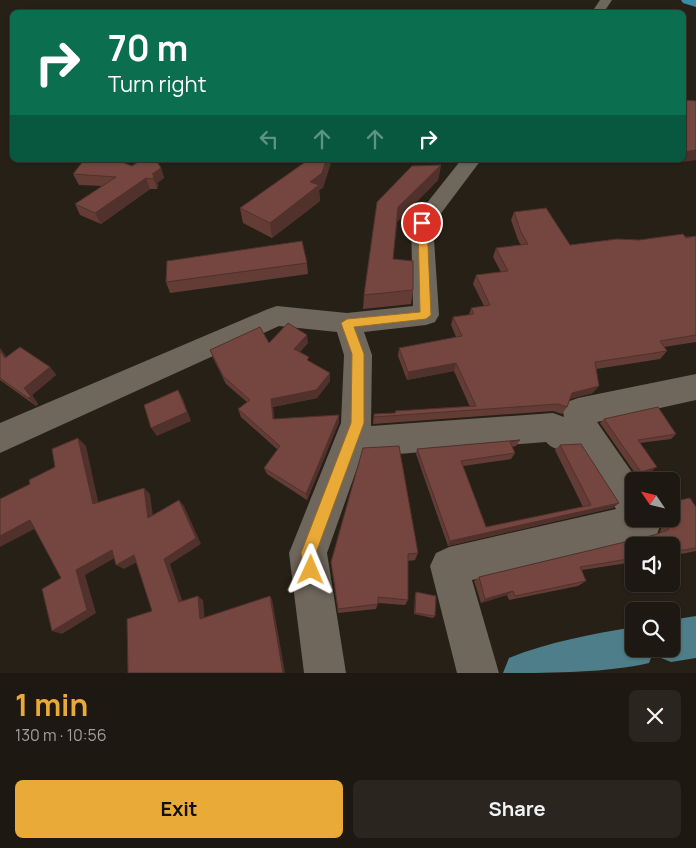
<!DOCTYPE html>
<html lang="en">
<head>
<meta charset="utf-8">
<style>
	body { margin:0; font-family:Manrope,sans-serif; background:#2a251f; color:#f1f3f6; height:100vh; display:flex; flex-direction:column; font-size:19px; white-space:nowrap }
	* { box-sizing:border-box; margin:0 }
	p { font-size:16px; color:#a0a09f }
	.icon { flex:none; width:28px; height:28px; fill:none; stroke:currentColor; stroke-width:2; stroke-linecap:round; stroke-linejoin:round }
	.map { position:relative; height:673px; overflow:hidden }
	.side { display:flex; flex-direction:column; background:#1d1811; flex:1 }
	.side>* { flex:none }
	.guide { position:absolute; left:10px; top:10px; width:676px; height:152px; border-radius:8px; box-shadow:0 1px 4px #0004,0 0 0 1px #3b3731; background:#0b6e4f; color:#fff; overflow:hidden }
	.needle { width:32px; rotate:305deg }
	.buttons { position:absolute; left:625px; top:472px; display:grid; gap:10px }
	.buttons a { display:grid; place-items:center; width:55px; height:55px; border-radius:8px; background:#1d1811; box-shadow:0 1px 4px #0004,0 0 0 1px #3b3731; font-size:25px }
	.pin { position:absolute; display:grid; place-items:center; width:42px; height:42px; color:#fff; margin:-21px; border:2px solid #fff; border-radius:50%; box-shadow:0 1px 5px #0007 }
	.me { position:absolute; width:55px; margin:-28px; rotate:1deg; stroke-linejoin:round; filter:drop-shadow(0 0 4px #0008) }
	.turn { display:flex; align-items:center; gap:18px; height:105px; padding:0 15px; font-size:22px }
	.turn .icon { width:65px; height:65px; stroke-width:2.5 }
	.turn b { display:block; font-size:35px; line-height:42px }
	.lanes { display:flex; align-items:center; height:48px; padding:0 15px; background:#0003; justify-content:center; gap:25px; direction:ltr }
	.lanes .off { opacity:.35 }
	.round { display:grid; place-items:center; flex:none; width:52px; height:52px; border-radius:8px; background:#2a251f }
	.overview { display:flex; align-items:center; justify-content:space-between; height:85px; padding:0 15px }
	h1 { font-size:30px; font-weight:700; line-height:38px; color:#eaaa38 }
	.button { display:flex; gap:10px; margin-top:auto; padding:10px 15px }
	.button a { flex:1; height:58px; border-radius:8px; background:#eaaa38; color:#111; font-size:20px; font-weight:700; line-height:58px; text-align:center }
	.button a+a { background:#2a251f; color:#f1f3f6 }
	.map>svg:first-child { display:block }
	.lines { fill:none; stroke-linecap:round; stroke-linejoin:round }
	.minor { fill:#6f665c; fill-rule:evenodd }
	.major { fill:#4d7e89; fill-rule:evenodd }
	.highway { fill:#378ea7; fill-rule:evenodd }
	.wall { fill:#643c36 }
	.shaded-wall { fill:#51312c }
	.building { fill:#74463f; stroke:#51312c }
	.route { fill:#eaaa38; stroke:#986e24 }
</style>
</head>
<body>
<div class="map">
<svg width="696" height="673" viewBox="0 0 696 673">
	<rect width="100%" height="100%" fill="#272017"/>
	<g class="lines">
		<g class="minor">
			<polygon points="600,0 612,0 604,12 592,12"/>
			<path d="M461 160H481L433 224 439 315 435 322 426 325 364 332 372 355 371 426 553 413 564 417 563 412 567 402 578 398 696 374V400L597 422 638 481H634V519H661L662 521 657 534 644 539 472 580 499 673H457L430 566 436 553 449 547 616 509 577 448C565 450 555 452 546 442L361 457 327 553 346 673H304L289 553 341 423 344 355 337 332 279 326 0 453V423L268 309 277 306 347 313 413 306 411 223Z"/>
		</g>
		<path class="major" d="M696 616V658L671 662 656 656 654 650 649 663C607 673 548 673 503 673L509 658C548 642 592 634 634 627V649H671V620Z"/>
		<polygon class="highway" points="681,0 696,0 696,7 683,3"/>
	</g>
	<g class="wall">
		<polygon points="441,165 438,180 397,222 393,259 413,290 411,304 363,309 364,295 377,202"/>
		<polygon points="132,166 161,168 164,178 157,183 158,185 157,189 150,189 101,224 80,215 75,204 102,186 79,185 73,174"/>
		<polygon points="323,188 319,190 320,201 272,238 243,223 240,208"/>
		<polygon points="514,212 570,245 696,236 696,342 664,347 667,351 660,359 596,369 593,393 569,399 567,407 562,414 553,411 373,424 374,414 395,413 395,411 470,407 454,371 407,380 398,356 399,348 456,337 451,325 453,317 469,315 471,308 484,306 473,284 476,275 501,272 493,257 496,248 521,245 518,240 511,220"/>
		<polygon points="307,263 308,274 170,293 166,282"/>
		<polygon points="269,343 308,343 300,352 330,381 317,398 273,407 274,419 339,422 307,500 267,474 264,468 278,450 241,417 238,409 247,402 226,384 213,358 210,350"/>
		<polygon points="0,348 6,357 50,367 56,375 32,395 38,404 36,406 0,380"/>
		<polygon points="604,419 676,434 671,439 640,443 652,471 637,476 600,423"/>
		<polygon points="520,440 516,446 512,447 515,453 511,459 463,466 486,527 583,507 555,450 560,445 613,508 448,546 416,454 417,449"/>
		<polygon points="645,476 653,481 638,481"/>
		<polygon points="671,502 696,507 696,551 671,556 671,546 634,546 634,562 582,570 586,581 578,586 509,600 507,595 481,603 474,581 479,577 659,534 664,522 663,519 671,519"/>
		<polygon points="418,553 415,560 408,561 408,600 405,605 378,603 376,609 338,613 331,562"/>
		<polygon points="416,592 435,616 433,618 414,614 415,595"/>
	</g>
	<g class="shaded-wall">
		<polygon points="696,150 696,160 676,163 678,160 684,160 684,152"/>
		<polygon points="326,160 332,160 323,188 319,190 320,201 272,238 270,223"/>
		<polygon points="441,165 438,180 397,222 398,207"/>
		<polygon points="161,168 164,178 157,183 158,185 157,189 152,174"/>
		<polygon points="146,178 150,189 101,224 95,213"/>
		<polygon points="307,335 308,343 295,357 294,349"/>
		<polygon points="0,348 12,366 5,358 0,351"/>
		<polygon points="456,363 454,371 407,380 408,372"/>
		<polygon points="50,367 56,375 32,395 38,404 36,406 28,398 24,388"/>
		<polygon points="330,373 330,381 317,398 273,407 275,426 273,419 271,399"/>
		<polygon points="599,386 593,393 566,400 572,393"/>
		<polygon points="178,390 183,399 191,421 157,436 151,428"/>
		<polygon points="339,415 339,422 307,500 306,494"/>
		<polygon points="78,438 86,446 100,510 93,504"/>
		<polygon points="657,467 652,471 637,476 641,472"/>
		<polygon points="144,488 150,494 154,524 148,518"/>
		<polygon points="179,500 184,506 201,544 170,564 184,606 179,602 164,559"/>
		<polygon points="619,503 613,508 448,546 450,541"/>
		<polygon points="30,520 40,526 0,547 0,536"/>
		<polygon points="112,550 120,555 85,575 96,613 62,634 52,631 76,570"/>
		<polygon points="134,555 141,560 124,569 116,565"/>
		<polygon points="513,591 507,595 481,603 485,599"/>
		<polygon points="198,596 203,600 205,622 200,619"/>
		<polygon points="270,596 272,599 285,673 283,673"/>
	</g>
	<g class="building">
		<polygon points="684,100 696,101 696,150 684,152"/>
		<polygon points="84,160 116,160 132,166 141,160 156,160 161,168 152,174 154,175 153,179 146,178 95,213 75,204 116,177 73,174"/>
		<polygon points="308,160 326,160 322,173 310,182 319,185 270,223 240,208"/>
		<polygon points="441,165 398,207 393,259 413,261 413,290 364,295 377,202 412,166"/>
		<polygon points="546,208 570,245 617,239 639,240 683,234 686,238 696,236 696,335 660,341 667,351 595,362 599,386 572,393 567,407 558,404 374,417 374,414 396,413 395,411 476,406 456,363 408,372 399,348 462,336 453,317 474,314 471,308 490,305 476,275 508,271 496,248 528,244 521,232 514,212"/>
		<polygon points="302,241 307,263 166,282 167,261"/>
		<polygon points="288,323 307,335 294,349 309,357 307,360 330,373 316,390 271,399 273,419 339,415 306,494 264,468 280,446 238,409 250,400 223,376 210,350 260,327 269,343"/>
		<polygon points="20,347 50,367 24,388 31,397 28,398 0,378 0,351 5,358"/>
		<polygon points="178,390 187,412 151,428 144,405"/>
		<polygon points="658,407 676,434 638,440 657,467 641,472 604,419"/>
		<polygon points="78,438 93,504 144,488 148,518 179,500 196,538 164,559 179,602 198,596 200,619 270,596 283,673 128,673 127,619 152,611 134,555 116,565 112,550 76,570 87,610 52,631 42,589 61,578 30,520 0,536 0,499 30,484 29,480 55,467 52,449"/>
		<polygon points="520,440 510,442 515,453 461,461 486,527 591,505 560,445 581,444 619,503 450,541 417,449"/>
		<polygon points="399,446 418,553 408,554 408,600 378,597 378,604 338,609 331,562 363,448"/>
		<polygon points="649,474 653,481 645,481 645,476"/>
		<polygon points="690,498 696,507 696,548 671,552 671,546 634,546 634,558 580,567 586,581 515,596 513,591 485,599 479,577 654,535 668,530 674,516 673,512 671,512 671,502"/>
		<polygon points="416,592 436,596 435,616 415,613"/>
	</g>
	<polygon class="route" points="422,220 427,223 431,315 426,319 354,327 364,354 364,423 316,553 319,570 316,576 311,578 305,576 301,553 351,423 352,354 341,323 347,319 420,312 418,223"/>
</svg>
<div class="buttons">
<a><svg class="needle" viewBox="-14 -14 28 28"><path d="M0-13l5 13h-10z" fill="#e53935"/><path d="M0 13l5-13h-10z" fill="#a0a09f"/></svg></a>
<a><svg class="icon" aria-label="sound" viewBox="0 0 24 24"><path d="M4 9h4l5-4v14l-5-4H4zM17 9q2 3 0 6"/></svg></a>
<a><svg class="icon" aria-label="search" viewBox="0 0 24 24"><circle cx="10" cy="10" r="6"/><path d="M15 15l6 6"/></svg></a>
</div>
<div class="pin" style="left:422px;top:223px;background:#d93025"><svg class="icon" aria-label="arrive" viewBox="0 0 24 24"><path d="M6 21V4h12l-3 4 3 4H6"/></svg></div>
<svg class="me" style="left:311px;top:570px" viewBox="-20 -20 40 40"><path d="M0-17L14 15 0 8-14 15z" fill="#eaaa38" stroke="#fff" stroke-width="4"/></svg>
<div class="guide">
<div class="turn"><svg class="icon" aria-label="right" viewBox="0 0 24 24"><path d="M7 20v-9h11M14 6l5 5-5 5"/></svg><div><b>70 m</b>Turn right</div></div>
<div class="lanes"><svg class="icon off" aria-label="left" viewBox="0 0 24 24"><path d="M17 20v-9H6M10 6l-5 5 5 5"/></svg><svg class="icon off" aria-label="ahead" viewBox="0 0 24 24"><path d="M12 20V5M6 11l6-6 6 6"/></svg><svg class="icon off" aria-label="ahead" viewBox="0 0 24 24"><path d="M12 20V5M6 11l6-6 6 6"/></svg><svg class="icon" aria-label="right" viewBox="0 0 24 24"><path d="M7 20v-9h11M14 6l5 5-5 5"/></svg></div>
</div>
</div>
<section class="side">
<div class="overview"><div><h1>1 min</h1><p>130 m · 10:56</p></div><a class="round"><svg class="icon" aria-label="close" viewBox="0 0 24 24"><path d="M6 6l12 12M18 6L6 18"/></svg></a></div>
<div class="button"><a>Exit</a><a>Share</a></div>
</section>
</body>
</html>
